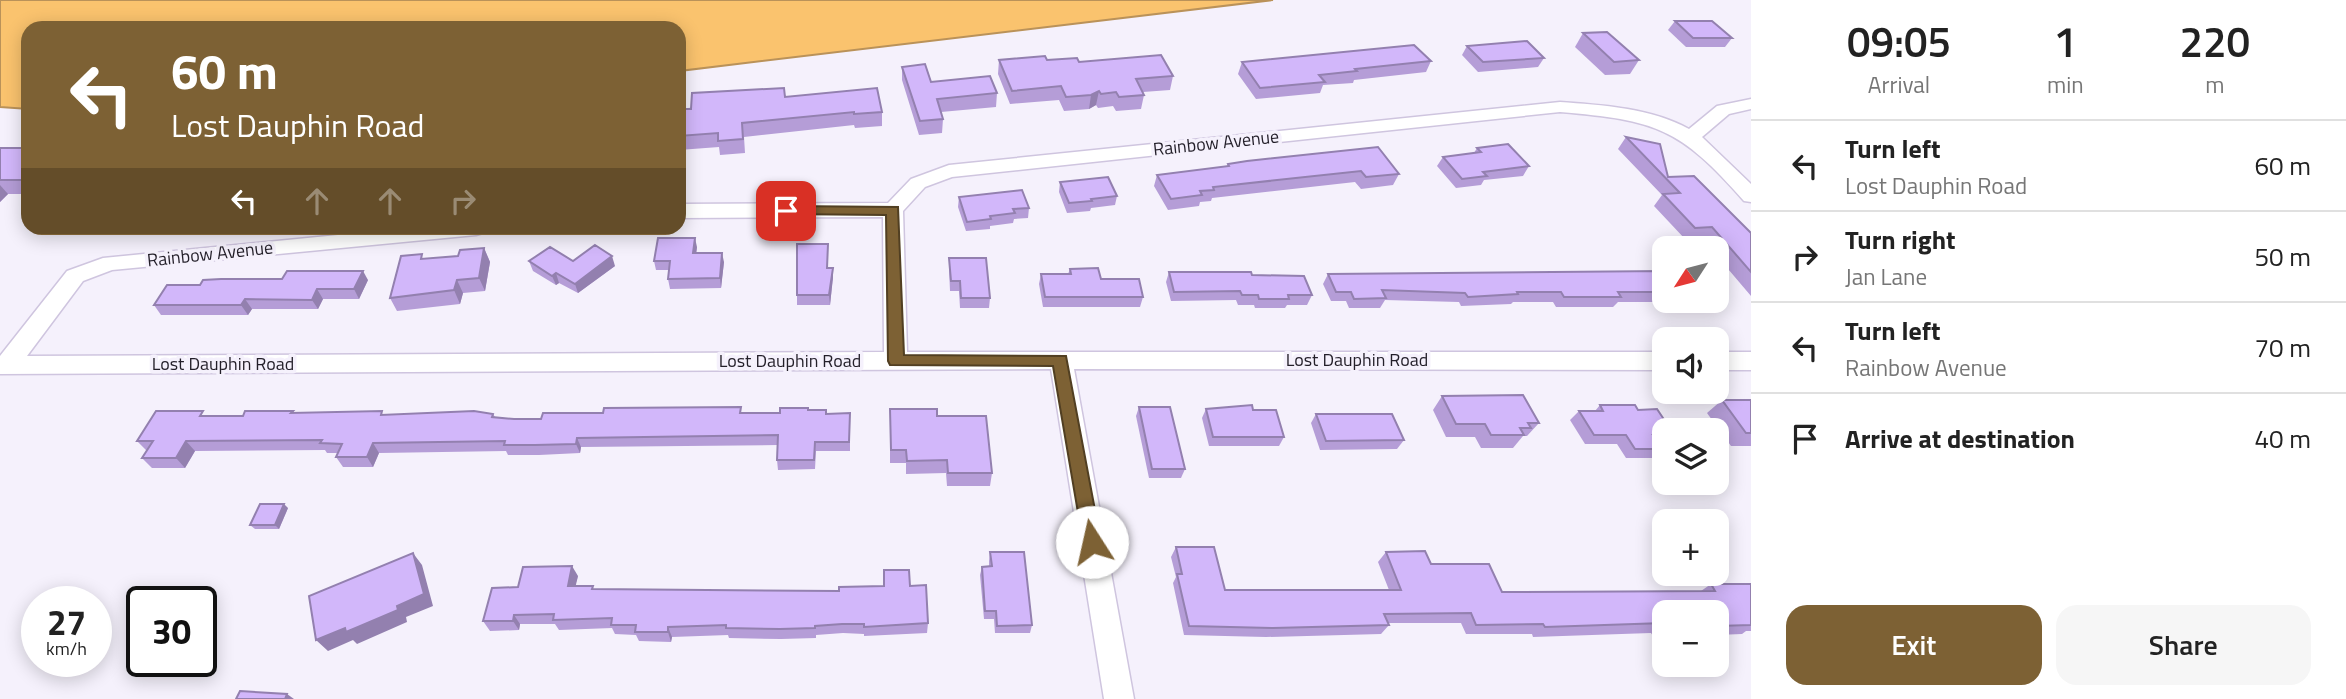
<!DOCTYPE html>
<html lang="en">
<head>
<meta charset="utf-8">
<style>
	body { margin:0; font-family:"Titillium Web",sans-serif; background:#f6f6f6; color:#222; height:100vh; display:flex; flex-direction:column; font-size:26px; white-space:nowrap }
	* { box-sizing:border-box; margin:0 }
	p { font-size:23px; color:#767676 }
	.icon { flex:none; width:38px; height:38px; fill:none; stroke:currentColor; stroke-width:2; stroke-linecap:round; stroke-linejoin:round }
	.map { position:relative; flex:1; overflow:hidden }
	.panel { display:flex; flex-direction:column; background:#fff; width:595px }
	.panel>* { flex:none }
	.guide { position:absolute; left:21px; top:21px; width:665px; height:214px; border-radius:21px; box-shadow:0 4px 18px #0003; background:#7d6134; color:#fff; overflow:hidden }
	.needle { width:46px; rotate:234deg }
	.controls { position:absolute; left:1652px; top:236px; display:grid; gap:14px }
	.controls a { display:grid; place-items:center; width:77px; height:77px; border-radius:14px; background:#fff; box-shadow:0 4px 18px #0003; font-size:35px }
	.speed { position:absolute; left:21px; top:586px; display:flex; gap:14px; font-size:35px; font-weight:700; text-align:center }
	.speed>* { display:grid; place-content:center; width:91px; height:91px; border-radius:50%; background:#fff; box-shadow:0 4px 18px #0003; line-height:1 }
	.speed small { font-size:18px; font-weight:400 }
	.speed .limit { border:4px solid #111; border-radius:10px; background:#fff; color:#111 }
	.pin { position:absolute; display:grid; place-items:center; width:60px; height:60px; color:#fff; margin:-30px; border-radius:14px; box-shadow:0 4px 10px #0006 }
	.me { position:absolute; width:77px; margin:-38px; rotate:350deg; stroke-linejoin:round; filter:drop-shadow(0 0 5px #0008) }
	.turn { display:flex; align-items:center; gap:24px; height:147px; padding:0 35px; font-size:32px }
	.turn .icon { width:91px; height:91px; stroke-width:2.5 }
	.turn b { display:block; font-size:49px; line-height:60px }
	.lanes { display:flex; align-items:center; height:66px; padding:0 35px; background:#0003; justify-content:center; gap:35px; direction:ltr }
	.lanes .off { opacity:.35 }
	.eta { display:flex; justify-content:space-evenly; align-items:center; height:119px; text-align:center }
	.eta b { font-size:42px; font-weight:600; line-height:49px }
	.action { display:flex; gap:14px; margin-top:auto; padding:14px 35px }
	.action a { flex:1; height:80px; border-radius:21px; background:#7d6134; color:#fff; font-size:28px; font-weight:600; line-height:80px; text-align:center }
	.action a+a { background:#f6f6f6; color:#222 }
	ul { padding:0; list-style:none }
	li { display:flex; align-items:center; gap:21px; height:91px; padding:0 35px; border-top:2px solid #e0e0e0 }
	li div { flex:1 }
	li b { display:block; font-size:26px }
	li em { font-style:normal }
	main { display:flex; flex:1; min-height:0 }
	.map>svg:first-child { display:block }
	.water { fill:#fac36e; stroke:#ba9259; stroke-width:2 }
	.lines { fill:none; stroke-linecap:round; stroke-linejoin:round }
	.minor-casing { stroke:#cfc5df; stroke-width:3 }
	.minor { fill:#fff; fill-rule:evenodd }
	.wall { fill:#b59dd7 }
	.shaded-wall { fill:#9380af }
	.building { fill:#d2b7fa; stroke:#9380af; stroke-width:2 }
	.route { fill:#7d6134; stroke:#513f22; stroke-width:2 }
	.labels { text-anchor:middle; stroke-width:7; stroke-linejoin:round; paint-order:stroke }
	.street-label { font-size:18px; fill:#231f29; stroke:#f5f1fc }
</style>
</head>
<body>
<main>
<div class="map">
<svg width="1751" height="699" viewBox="0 0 1751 699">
	<rect width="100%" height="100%" fill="#f5f1fc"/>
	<polygon class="water" points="0,0 1273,0 679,71 679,28 28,28 28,109 0,107"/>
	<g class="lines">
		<defs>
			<g id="minor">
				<path d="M1751 99V109L1729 114 1702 137 1751 184V202L1744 201C1680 128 1656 120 1560 112L952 177 925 187 903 211 907 352H1664V370L1074 369 1134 699H1104L1051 369 0 374V356L67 271 103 258 409 228H486L483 233 476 235 112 270 83 281 27 356 884 352 883 217 679 218V204L888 203 911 179 949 165 1560 102C1602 105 1651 108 1689 129L1717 106Z"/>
				<rect x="1717" y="352" width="34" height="18"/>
			</g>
		</defs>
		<use href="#minor" class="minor-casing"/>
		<use href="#minor" class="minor"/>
	</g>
	<g class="wall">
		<polygon points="1675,21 1732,38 1725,47 1686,47 1668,30"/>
		<polygon points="1583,33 1639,60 1630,74 1605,75 1575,47"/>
		<polygon points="1467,46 1544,58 1538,67 1478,72 1462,55"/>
		<polygon points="999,60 1079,62 1173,76 1170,90 1143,92 1144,95 1141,109 1116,111 1113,106 1098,108 1096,105 1089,109 1064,111 1059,100 1010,104 998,74"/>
		<polygon points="1431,61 1426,72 1354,80 1353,83 1323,85 1320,93 1256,99 1238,74 1242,62"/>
		<polygon points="902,67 931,82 997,93 996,107 941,112 943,119 942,133 919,135 902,80"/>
		<polygon points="785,97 882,112 882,126 855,128 854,125 744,137 745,153 720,155 719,147 679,150 679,109"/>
		<polygon points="1626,137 1668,177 1751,233 1751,296 1717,256 1717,248 1710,248 1702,238 1685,239 1654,206 1662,195 1618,149"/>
		<polygon points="0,148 28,148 28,194 8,194 0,202"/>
		<polygon points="1477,148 1529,166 1523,176 1484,180 1481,185 1456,188 1437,166 1443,157 1474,153"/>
		<polygon points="1247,161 1399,174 1393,185 1361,189 1355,182 1212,198 1211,201 1200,202 1199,206 1168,210 1154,186 1157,175 1227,167 1228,164"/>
		<polygon points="1060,182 1117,196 1115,205 1091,208 1090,211 1067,213 1059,192"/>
		<polygon points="959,197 1029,208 1028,218 1014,219 1013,223 990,226 990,229 966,231 958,207"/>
		<polygon points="697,247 696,253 724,262 721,288 670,289 668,279 669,270 656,270 654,261"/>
		<polygon points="484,248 490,262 485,291 463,293 460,304 397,311 390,298 424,259 458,256"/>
		<polygon points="828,253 827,268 833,277 830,305 797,305 797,295"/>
		<polygon points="949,258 990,298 989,308 960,308 959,291 950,291 949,268"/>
		<polygon points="529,261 573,261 615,266 578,293 559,283 556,285 533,271"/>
		<polygon points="1070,269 1101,279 1143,297 1140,307 1043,307 1039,284 1041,274 1068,274"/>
		<polygon points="1664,271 1664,301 1709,301 1703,307 1670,306 1667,302 1618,302 1613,307 1556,307 1553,302 1513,302 1511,304 1461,306 1459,302 1385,300 1380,308 1349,308 1346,301 1331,301 1323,284 1328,274"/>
		<polygon points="1169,272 1252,275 1312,295 1307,305 1287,305 1285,308 1255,308 1254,305 1238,305 1236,300 1171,301 1166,282"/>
		<polygon points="368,280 359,299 323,299 318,309 252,309 248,315 161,315 154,305 200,285"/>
		<polygon points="1442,396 1539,423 1527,436 1523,436 1513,448 1481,448 1475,437 1446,437 1433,410"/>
		<polygon points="1722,400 1751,400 1751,446 1731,446 1707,413"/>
		<polygon points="1600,405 1638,410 1664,430 1664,443 1659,444 1662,449 1652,458 1626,458 1617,444 1585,444 1570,420 1579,411 1595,411"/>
		<polygon points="1139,407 1185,469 1181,478 1149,478 1136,416"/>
		<polygon points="890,409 937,416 992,473 990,486 947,486 946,473 906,474 906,463 890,463"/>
		<polygon points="1206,409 1253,410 1284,437 1279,446 1209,446 1202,418"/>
		<polygon points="808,410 826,414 850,413 850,451 816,451 815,469 778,470 777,460 778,445 581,447 580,453 539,455 508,455 506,451 379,453 373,467 343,467 336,457 338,453 327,453 325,450 195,451 185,468 152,468 142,458 147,451 137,441 208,416 243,416 293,411 295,413 384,415 493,414 495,417 514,419 780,413"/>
		<polygon points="1316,414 1404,440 1397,449 1320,450 1311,423"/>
		<polygon points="288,508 279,529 255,529 250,525"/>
		<polygon points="1176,547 1225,590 1389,590 1378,562 1386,552 1431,564 1502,592 1701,591 1711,584 1751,584 1751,631 1746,631 1742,634 1717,635 1717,612 1664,612 1664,636 1653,636 1651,633 1533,637 1532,634 1466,634 1461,623 1389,623 1389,625 1381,634 1266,637 1184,635 1173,583 1176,577 1171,557"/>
		<polygon points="990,552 1032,625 1030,633 995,633 994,619 984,619 980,575 982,567 989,567 989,561"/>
		<polygon points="578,576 575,586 594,589 839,591 910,586 928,623 927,633 864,636 864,634 843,633 816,635 816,638 781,639 729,638 728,635 672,637 671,642 639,641 636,635 615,634 612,628 559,630 555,624 520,624 519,630 490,631 483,621 518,587"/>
	</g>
	<g class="shaded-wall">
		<polygon points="1099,91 1096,105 1089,109 1091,95"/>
		<polygon points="0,185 8,194 0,202"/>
		<polygon points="695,238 697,247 695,263 693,253"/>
		<polygon points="484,248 490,262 485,291 479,278"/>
		<polygon points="722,253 724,262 721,288 720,278"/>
		<polygon points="612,256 615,266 578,293 575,284"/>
		<polygon points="833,268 833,277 830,305 829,295"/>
		<polygon points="363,271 368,280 359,299 354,289"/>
		<polygon points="556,273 559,283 556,285 552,276"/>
		<polygon points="457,280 463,293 460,304 454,290"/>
		<polygon points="317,289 323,299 318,309 312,300"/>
		<polygon points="245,299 252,309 248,315 241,305"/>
		<polygon points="577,438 581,447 580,453 576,444"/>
		<polygon points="186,441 195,451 185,468 176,458"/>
		<polygon points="373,443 379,453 373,467 367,457"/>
		<polygon points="284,504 288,508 279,529 275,525"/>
		<polygon points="413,553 422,565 433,606 406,617 407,622 357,644 353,640 328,651 316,640 397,606"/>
		<polygon points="572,566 578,576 573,597 568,586"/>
		<polygon points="514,615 520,624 519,630 513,621"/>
		<polygon points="668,627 672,637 671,642 668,632"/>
		<polygon points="287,694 294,699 285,699"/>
	</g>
	<g class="building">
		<polygon points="1675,21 1712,21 1732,38 1693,38"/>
		<polygon points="1607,32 1639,60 1614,62 1583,33"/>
		<polygon points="1527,41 1544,58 1483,62 1467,46"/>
		<polygon points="1414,45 1431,61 1355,69 1357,71 1319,75 1325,82 1260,88 1242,62"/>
		<polygon points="1161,55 1173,76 1136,79 1144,95 1119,97 1116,92 1101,94 1099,91 1091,95 1066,97 1061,86 1012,91 999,60 1045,56 1047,60 1077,58 1079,62"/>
		<polygon points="925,64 931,82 990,76 997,93 937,99 943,119 920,121 902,67"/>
		<polygon points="784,88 785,97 877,88 882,112 854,114 854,112 742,123 743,139 718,141 718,133 679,136 679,109 691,109 692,93"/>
		<polygon points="1626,137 1660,144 1668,177 1694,176 1751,233 1751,272 1712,227 1695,228 1663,194 1680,193"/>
		<polygon points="1508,144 1529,166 1483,172 1487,176 1462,179 1443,157 1481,152 1477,148"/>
		<polygon points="1378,147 1399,174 1366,177 1361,171 1213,187 1214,190 1200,191 1202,195 1171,199 1157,175 1229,166 1228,164 1247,161"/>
		<rect x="0" y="148" width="28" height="32"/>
		<polygon points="1108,177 1117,196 1091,199 1092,201 1069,203 1060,182"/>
		<polygon points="1022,190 1029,208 1013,209 1015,213 990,216 991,219 967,222 959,197"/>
		<polygon points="658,238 695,238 693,253 722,253 720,278 668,279 670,261 654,261"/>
		<polygon points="797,244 828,244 827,268 833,268 829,295 797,295"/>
		<polygon points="595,245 612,256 575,284 556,273 552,276 529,261 550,247 573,261"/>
		<polygon points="484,248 479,278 457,280 454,290 390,298 401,256 422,254 421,259 458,256 460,250"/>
		<polygon points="949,258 986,258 990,298 961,298 960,281 951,281"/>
		<polygon points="1098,268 1101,279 1139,279 1143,297 1045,297 1041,274 1071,274 1070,269"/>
		<polygon points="287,271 363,271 354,289 317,289 312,300 245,299 241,305 154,305 167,285 200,285 203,280 221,279 282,279"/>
		<polygon points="1664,271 1664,292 1618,292 1621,297 1564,297 1561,292 1517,292 1518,294 1468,297 1465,293 1382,290 1386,298 1354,299 1351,292 1336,292 1328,274"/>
		<polygon points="1169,272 1251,272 1252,275 1304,276 1312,295 1288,295 1289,299 1259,299 1258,295 1242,295 1240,291 1174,292"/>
		<polygon points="1523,395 1539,423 1528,423 1531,428 1520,428 1524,435 1491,435 1485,424 1456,424 1442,396"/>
		<polygon points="1722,400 1751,400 1751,433 1746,433"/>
		<polygon points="1252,405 1253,410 1276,410 1284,437 1213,437 1206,409"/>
		<polygon points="1600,405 1635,405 1638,410 1657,409 1671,430 1664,430 1664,435 1653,435 1662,449 1635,449 1626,435 1594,435 1579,411 1603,411"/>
		<polygon points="741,407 740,413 780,413 780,408 808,408 808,410 826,410 826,414 850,413 849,442 815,442 814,460 777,460 778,435 577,438 576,444 535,445 504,445 505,441 373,443 367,457 336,457 342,444 320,443 322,440 186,441 176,458 142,458 153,441 137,441 156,411 203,411 200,416 243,416 245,411 293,411 291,413 382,411 381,415 474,411 493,414 492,417 514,419 541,419 543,413 603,413 604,408"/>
		<polygon points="1139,407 1170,407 1185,469 1152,469"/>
		<polygon points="890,409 937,409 937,416 986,416 992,473 948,473 947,460 907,461 906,450 891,450"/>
		<polygon points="1316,414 1392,414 1404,440 1326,441"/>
		<polygon points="260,504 284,504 275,525 250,525"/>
		<polygon points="1176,547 1214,547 1225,590 1401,590 1386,552 1425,551 1431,564 1489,564 1502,592 1715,591 1711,584 1751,584 1751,625 1717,626 1717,612 1664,612 1664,623 1545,627 1543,624 1476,625 1471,613 1384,614 1389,625 1273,628 1189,626 1177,574 1182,574"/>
		<polygon points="990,552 1024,552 1032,625 997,626 996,611 985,611 982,567 992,566"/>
		<polygon points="413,553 424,594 397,606 398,610 358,627 346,632 345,628 316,640 309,596"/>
		<polygon points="572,566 568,586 593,586 592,589 839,591 839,587 884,586 884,570 909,570 910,586 926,585 928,623 864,627 864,624 842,624 815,626 815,628 780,629 726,628 726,625 668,627 668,632 635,632 636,625 611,625 612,618 553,620 554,614 514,615 513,621 483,621 492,588 518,587 523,567"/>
		<polygon points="240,691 287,694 285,699 236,699"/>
	</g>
	<polygon class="route" points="786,206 898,207 904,355 1066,356 1101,542 1099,548 1092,551 1085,548 1083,542 1053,366 890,365 888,361 886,215 781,214 779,211"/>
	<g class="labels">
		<g class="street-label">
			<text transform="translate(1216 143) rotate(-6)" y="6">Rainbow Avenue</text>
			<text transform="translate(210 254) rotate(-6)" y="6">Rainbow Avenue</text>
			<text x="1357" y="366">Lost Dauphin Road</text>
			<text x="790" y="367">Lost Dauphin Road</text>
			<text x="223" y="370">Lost Dauphin Road</text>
		</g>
	</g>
</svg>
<div class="controls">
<a><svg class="needle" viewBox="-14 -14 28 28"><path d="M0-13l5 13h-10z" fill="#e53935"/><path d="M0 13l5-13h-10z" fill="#767676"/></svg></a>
<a><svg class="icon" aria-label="sound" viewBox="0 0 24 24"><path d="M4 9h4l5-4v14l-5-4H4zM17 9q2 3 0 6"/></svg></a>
<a><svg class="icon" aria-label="layers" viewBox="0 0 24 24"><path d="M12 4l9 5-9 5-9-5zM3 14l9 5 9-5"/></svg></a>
<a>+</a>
<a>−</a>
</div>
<div class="speed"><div>27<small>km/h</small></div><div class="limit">30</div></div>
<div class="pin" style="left:786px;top:211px;background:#d93025"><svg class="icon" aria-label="arrive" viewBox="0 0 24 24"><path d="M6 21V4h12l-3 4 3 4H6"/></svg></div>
<svg class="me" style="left:1092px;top:542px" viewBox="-20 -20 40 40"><circle r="19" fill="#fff"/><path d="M0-13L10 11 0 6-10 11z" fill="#7d6134"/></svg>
<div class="guide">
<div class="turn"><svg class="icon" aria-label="left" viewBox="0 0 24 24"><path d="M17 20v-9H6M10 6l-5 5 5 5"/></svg><div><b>60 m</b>Lost Dauphin Road</div></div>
<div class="lanes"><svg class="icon" aria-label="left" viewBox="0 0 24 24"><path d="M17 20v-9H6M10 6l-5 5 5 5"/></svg><svg class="icon off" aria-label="ahead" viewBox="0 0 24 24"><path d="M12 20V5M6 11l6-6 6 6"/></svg><svg class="icon off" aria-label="ahead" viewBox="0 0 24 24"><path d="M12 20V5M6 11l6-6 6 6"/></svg><svg class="icon off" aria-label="right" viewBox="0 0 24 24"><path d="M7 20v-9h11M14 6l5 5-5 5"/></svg></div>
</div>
</div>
<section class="panel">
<div class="eta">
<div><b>09:05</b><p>Arrival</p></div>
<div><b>1</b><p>min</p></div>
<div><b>220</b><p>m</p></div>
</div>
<ul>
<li><svg class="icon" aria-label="left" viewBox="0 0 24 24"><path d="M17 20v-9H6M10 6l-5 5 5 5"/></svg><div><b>Turn left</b><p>Lost Dauphin Road</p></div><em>60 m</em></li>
<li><svg class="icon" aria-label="right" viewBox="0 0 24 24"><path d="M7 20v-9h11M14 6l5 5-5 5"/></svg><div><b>Turn right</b><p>Jan Lane</p></div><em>50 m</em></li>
<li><svg class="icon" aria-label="left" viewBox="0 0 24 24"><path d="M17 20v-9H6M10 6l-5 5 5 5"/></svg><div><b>Turn left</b><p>Rainbow Avenue</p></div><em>70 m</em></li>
<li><svg class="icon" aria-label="arrive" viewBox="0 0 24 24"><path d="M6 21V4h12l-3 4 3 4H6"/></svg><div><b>Arrive at destination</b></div><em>40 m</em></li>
</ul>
<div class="action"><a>Exit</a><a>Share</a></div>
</section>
</main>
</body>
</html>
